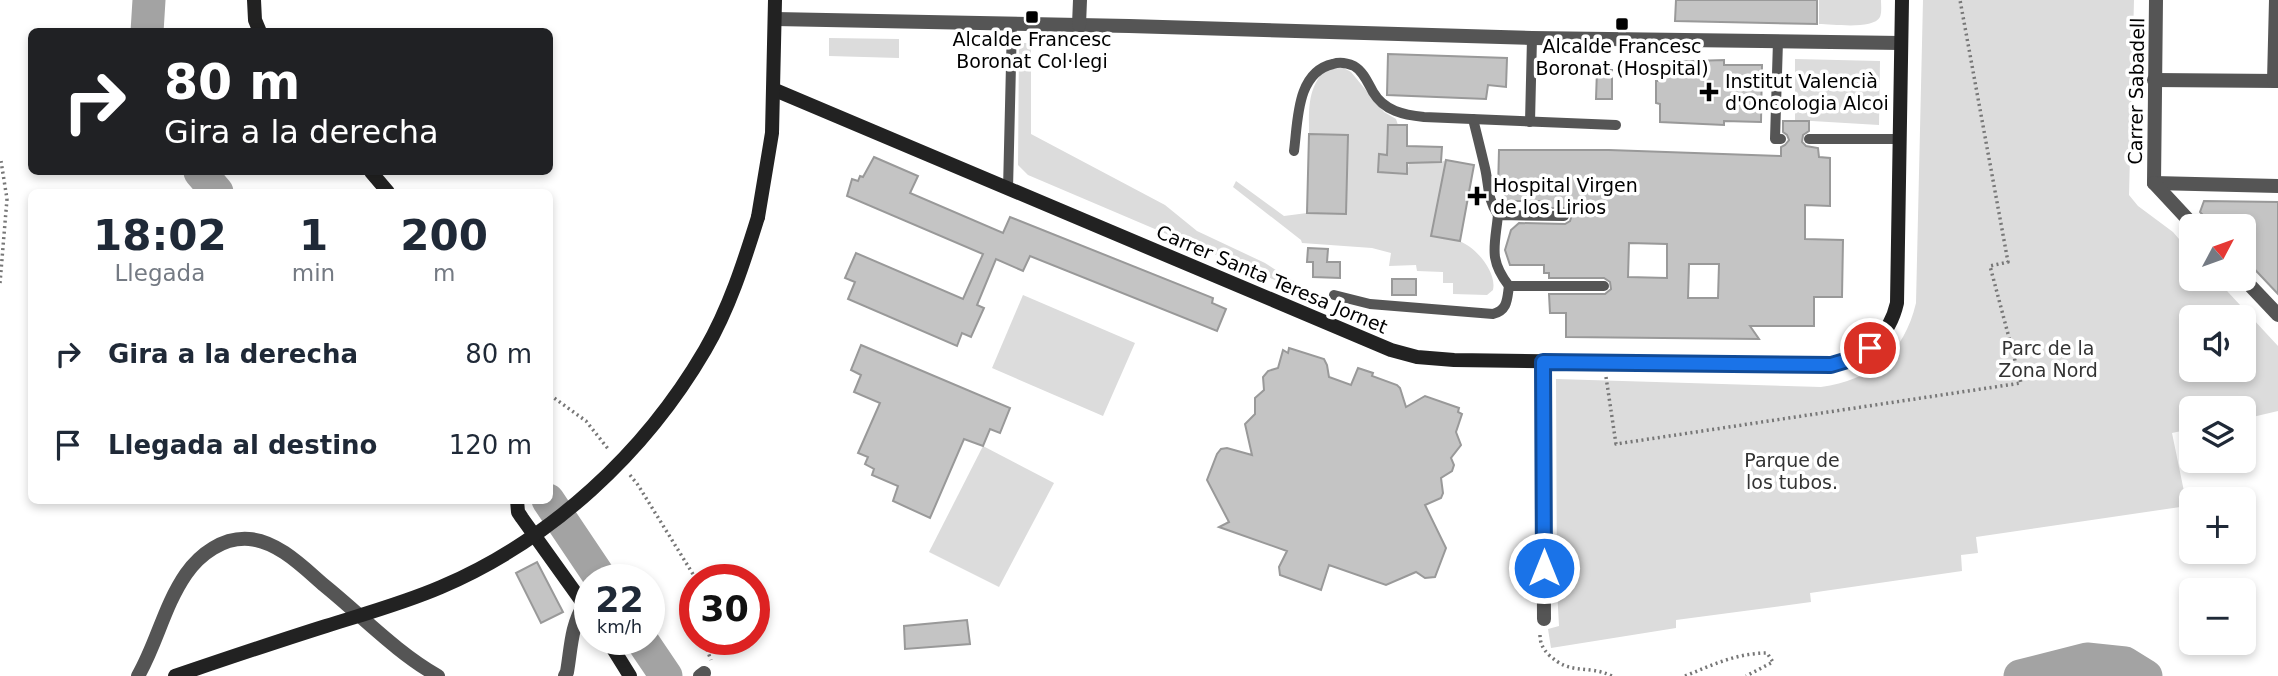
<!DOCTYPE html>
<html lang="es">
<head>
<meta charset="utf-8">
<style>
	body { margin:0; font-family:"DejaVu Sans",sans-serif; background:#f6f6f7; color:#1f2937; height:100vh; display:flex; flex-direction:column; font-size:26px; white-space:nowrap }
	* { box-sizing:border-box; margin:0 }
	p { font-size:23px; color:#747a83 }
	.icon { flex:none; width:38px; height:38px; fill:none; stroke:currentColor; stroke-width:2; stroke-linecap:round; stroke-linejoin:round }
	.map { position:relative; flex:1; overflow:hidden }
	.drawer { position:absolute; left:28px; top:189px; width:525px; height:315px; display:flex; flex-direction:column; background:#fff; border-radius:10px; box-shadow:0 4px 10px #0003 }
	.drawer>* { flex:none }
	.hud { position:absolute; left:28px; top:28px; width:525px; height:147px; border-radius:10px; box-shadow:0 4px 10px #0003; background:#202124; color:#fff; overflow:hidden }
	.needle { width:46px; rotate:49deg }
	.tools { position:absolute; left:2179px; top:214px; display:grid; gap:14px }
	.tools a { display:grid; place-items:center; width:77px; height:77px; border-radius:10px; background:#fff; box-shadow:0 4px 10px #0003; font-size:35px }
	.speed { position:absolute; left:574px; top:564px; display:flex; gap:14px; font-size:35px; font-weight:700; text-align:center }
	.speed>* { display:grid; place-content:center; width:91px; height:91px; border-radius:50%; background:#fff; box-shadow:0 4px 10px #0003; line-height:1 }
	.speed small { font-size:18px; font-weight:400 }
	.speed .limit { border:10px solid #d22; background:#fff; color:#111 }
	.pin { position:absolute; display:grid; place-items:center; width:60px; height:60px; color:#fff; margin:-30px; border:4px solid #fff; border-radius:50%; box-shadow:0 2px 7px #0007 }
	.me { position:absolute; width:77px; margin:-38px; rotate:0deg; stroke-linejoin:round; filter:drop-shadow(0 0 5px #0008) }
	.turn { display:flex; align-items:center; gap:24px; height:147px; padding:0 21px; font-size:32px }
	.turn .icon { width:91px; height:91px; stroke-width:2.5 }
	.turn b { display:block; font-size:49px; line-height:60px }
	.eta { display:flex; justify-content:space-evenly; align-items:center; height:119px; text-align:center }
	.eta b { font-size:42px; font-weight:700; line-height:49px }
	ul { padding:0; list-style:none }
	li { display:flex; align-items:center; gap:21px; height:91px; padding:0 21px }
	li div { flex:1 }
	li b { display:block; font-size:26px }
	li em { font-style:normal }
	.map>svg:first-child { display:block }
	.green { fill:#dcdcdc; fill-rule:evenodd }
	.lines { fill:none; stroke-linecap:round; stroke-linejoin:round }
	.river { stroke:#a3a3a3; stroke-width:33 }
	.building { fill:#c4c4c4; stroke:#999; stroke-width:2; fill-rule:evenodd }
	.path { stroke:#777; stroke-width:3.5; stroke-dasharray:2 3.5; stroke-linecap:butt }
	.lane { stroke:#555; stroke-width:10 }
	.street { stroke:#555; stroke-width:14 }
	.secondary { stroke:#222; stroke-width:14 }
	.secondary-bridge { stroke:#222; stroke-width:14 }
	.route-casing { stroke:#114b97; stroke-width:18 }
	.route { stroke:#1a73e8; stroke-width:12 }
	.poi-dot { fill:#000; stroke:#fff; stroke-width:2.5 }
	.labels { text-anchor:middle; stroke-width:7; stroke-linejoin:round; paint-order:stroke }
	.poi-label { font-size:19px; fill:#000; stroke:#fff }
	.street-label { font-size:19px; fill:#000; stroke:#fff }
	.park-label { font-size:19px; fill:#333; stroke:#fff }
</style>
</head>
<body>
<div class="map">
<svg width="2278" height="676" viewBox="0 0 2278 676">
	<rect width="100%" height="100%" fill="#fff"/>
	<g class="green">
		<path d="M1819 0H1881C1881 5 1882 12 1880 17 1873 30 1833 24 1819 24Z"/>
		<path d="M1923 0H2134L2129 195 2138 206 2173 232 2191 253V278H2215L2278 346V411L2244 419V408H2191V429L2172 433 2187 506 1976 537 1978 553 1961 555 1962 571 1810 593 1811 602 1676 620V628L1551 648 1548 629 1559 626 1557 589 1556 379 1821 387C1871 380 1904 354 1916 303ZM2191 317H2244V369H2191Z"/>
		<polygon points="829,38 899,39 899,58 829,56"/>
		<polygon points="1019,43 1031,43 1031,134 1165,205 1197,231 1265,263 1324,301 1028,175 1018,165"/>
		<polygon points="1795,59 1880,61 1879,125 1795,120"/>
		<path d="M1342 67 1351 72 1384 112 1396 119 1398 125H1388L1387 155 1379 154V172L1407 174 1409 163 1441 162 1446 160 1431 236C1440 238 1451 238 1459 241 1476 247 1497 272 1493 290L1487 295 1453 294V283H1443V272L1417 271 1416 265 1389 266 1391 253 1372 248 1302 243 1301 240 1233 187 1236 181 1284 216 1307 213 1346 214 1348 135 1309 134C1309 110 1307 88 1326 69Z"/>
		<polygon points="1023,295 1135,343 1103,416 992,368"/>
		<polygon points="983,446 1054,483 999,587 929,552"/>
	</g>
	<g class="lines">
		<g class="river">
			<polyline points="147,32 149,0"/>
			<polyline points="200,172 217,192"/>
			<polyline points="548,500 601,579"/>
			<polyline points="641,639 666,676"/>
			<polyline points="2020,676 2087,659 2125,663 2146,676"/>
		</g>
	</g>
	<g class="building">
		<polygon points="1676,0 1817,0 1817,24 1675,21"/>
		<polygon points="1388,54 1507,58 1506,87 1488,85 1486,99 1387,95"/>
		<polygon points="1724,60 1724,65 1762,65 1761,122 1724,121 1724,125 1660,122 1660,104 1656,103 1656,81 1661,81 1661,62"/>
		<polygon points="1597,70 1612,70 1612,99 1596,99"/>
		<path d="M1783 121H1809V131L1803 135 1802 142 1806 146 1818 148 1819 157 1830 158V206L1805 205V239L1843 240 1842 297H1814V326H1750L1759 339 1566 337V313H1550L1549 294H1605L1611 289 1610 282 1604 278H1549V273H1544V265H1510L1505 250 1511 230 1519 223 1565 224 1570 221 1572 215 1570 212 1565 208H1537L1546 201H1505V190H1498L1499 150H1609L1781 156V147L1785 145 1789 140 1787 135 1783 132ZM1629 243 1667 244V278L1628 277ZM1689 264H1719L1718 298H1688Z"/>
		<polygon points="1388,125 1407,125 1407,146 1442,147 1441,162 1407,163 1407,174 1378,172 1379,154 1387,155"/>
		<polygon points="1309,134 1348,135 1346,214 1307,213"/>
		<polygon points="874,157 918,176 910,193 1003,233 1010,217 1213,298 1212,303 1226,309 1217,331 1030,256 1023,271 996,259 977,305 984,308 971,337 962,333 957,346 848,299 855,282 845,278 856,253 963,299 983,254 847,196 852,179 858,181 860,176 863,177"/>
		<polygon points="1446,160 1474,165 1460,241 1431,236"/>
		<polygon points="2204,201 2278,202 2278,294 2244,258 2244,226 2213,226 2200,212"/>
		<polygon points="1308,248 1328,249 1327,262 1340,262 1340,278 1313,277 1313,262 1307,262"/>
		<rect x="1392" y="279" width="24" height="16"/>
		<polygon points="861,345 1010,408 1000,433 990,429 983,446 964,439 930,518 893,501 898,486 872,475 874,469 865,464 868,457 858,453 880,403 854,392 861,375 851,370"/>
		<polygon points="1289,348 1324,359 1327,365 1329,377 1351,385 1358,368 1373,373 1372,376 1397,385 1400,388 1406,407 1425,396 1459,408 1458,412 1462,414 1456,432 1461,445 1451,458 1454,465 1452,471 1441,478 1443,493 1441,498 1425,505 1446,548 1435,577 1425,578 1416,572 1386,585 1329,565 1321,590 1280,575 1279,567 1287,551 1219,527 1229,522 1207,480 1217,454 1221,449 1227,448 1252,455 1245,424 1255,414 1255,398 1264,390 1263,377 1268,371 1278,368 1283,350 1288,353"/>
		<polygon points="537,562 563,612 541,623 516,573"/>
		<polygon points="967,620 970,644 905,649 904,626"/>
	</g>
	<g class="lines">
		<g class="path">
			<polyline points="0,283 7,199 1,161"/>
			<polyline points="1606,377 1616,444 2021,383 1990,266 2008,262 1960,0"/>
			<polyline points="550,395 586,421 609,450"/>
			<polyline points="630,475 638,485 696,579"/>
			<path d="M1540 635C1540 643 1543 649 1549 655 1571 676 1587 664 1612 676"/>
			<polyline points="703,639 711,660"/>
			<path d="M1685 676C1712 665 1737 653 1767 653L1773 662 1746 676"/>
		</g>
		<g class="lane">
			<polyline points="1778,41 1775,139 1781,139"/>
			<path d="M1473 119C1477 135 1481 151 1485 168 1489 185 1487 199 1498 215"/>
			<polyline points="1530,122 1532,38"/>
			<polyline points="1809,139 1900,139"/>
			<path d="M1294 151C1298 122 1296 72 1333 64 1339 62 1347 63 1354 66 1363 71 1368 83 1373 92 1384 111 1404 115 1424 117L1616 125"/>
			<polyline points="1008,189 1012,23"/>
			<path d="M1509 286C1488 259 1495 246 1498 215L1564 216"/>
			<path d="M1334 295 1370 304 1493 314C1508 310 1507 299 1509 286H1604"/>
		</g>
		<g class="street">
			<polyline points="775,19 1129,26 1532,38 1901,43"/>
			<polyline points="1079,25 1080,0"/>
			<polyline points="2154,80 2278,81"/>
			<polyline points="2274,81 2276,0"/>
			<polyline points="2154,183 2156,0"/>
			<polyline points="2154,183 2278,186"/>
			<polyline points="2154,183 2194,226"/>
			<polyline points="2243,278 2278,315"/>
			<polyline points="1543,362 1544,619"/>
			<path d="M138 676C157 643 164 606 186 574 200 554 223 537 249 539 278 541 304 568 325 586 362 616 397 653 438 676"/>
			<path d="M565 676 567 672C571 649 571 625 584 605"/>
			<polyline points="700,676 704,673"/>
		</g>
		<g class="secondary">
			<polyline points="254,0 255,20 260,32"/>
			<path d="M775 90 1391 350 1417 357 1454 360 1831 365C1864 357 1889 338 1897 303L1902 0"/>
			<polyline points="371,172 388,192"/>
			<polyline points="758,217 772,133 775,0"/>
			<polyline points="517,500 518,512 522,518 590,613"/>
			<polyline points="607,639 630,676"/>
		</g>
		<path class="secondary-bridge" d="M175 676C225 659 275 642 326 626 364 614 404 603 441 587 551 540 645 453 705 350 729 309 744 262 758 217"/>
	</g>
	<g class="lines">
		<defs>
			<polyline id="route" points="1544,568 1543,362 1831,365 1851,359 1870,348"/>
		</defs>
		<use href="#route" class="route-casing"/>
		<use href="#route" class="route"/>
	</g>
	<g class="poi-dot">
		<rect x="1025" y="10" width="14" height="14" rx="3.5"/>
		<rect x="1615" y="17" width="14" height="14" rx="3.5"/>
		<path d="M1705.5 81.5h7v7h7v7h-7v7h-7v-7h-7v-7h7z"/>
		<path d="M1473.5 185.5h7v7h7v7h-7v7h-7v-7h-7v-7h7z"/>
	</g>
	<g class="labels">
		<g class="poi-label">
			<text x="1032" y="46">Alcalde Francesc<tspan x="1032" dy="22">Boronat Col·legi</tspan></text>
			<text x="1622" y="53">Alcalde Francesc<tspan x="1622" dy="22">Boronat (Hospital)</tspan></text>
			<text x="1725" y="88" text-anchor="start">Institut Valencià<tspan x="1725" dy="22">d'Oncologia Alcoi</tspan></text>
			<text x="1493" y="192" text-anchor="start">Hospital Virgen<tspan x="1493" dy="22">de los Lirios</tspan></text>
		</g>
		<g class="street-label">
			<text transform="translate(2136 91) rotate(-89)" y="7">Carrer Sabadell</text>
			<text transform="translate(1272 279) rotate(23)" y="7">Carrer Santa Teresa Jornet</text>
		</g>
		<g class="park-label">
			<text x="2048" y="355">Parc de la<tspan x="2048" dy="22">Zona Nord</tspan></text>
			<text x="1792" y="467">Parque de<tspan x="1792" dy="22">los tubos.</tspan></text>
		</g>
	</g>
</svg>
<div class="tools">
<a><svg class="needle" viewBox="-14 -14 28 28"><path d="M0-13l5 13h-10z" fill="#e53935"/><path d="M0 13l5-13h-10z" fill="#747a83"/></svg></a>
<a><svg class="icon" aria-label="sound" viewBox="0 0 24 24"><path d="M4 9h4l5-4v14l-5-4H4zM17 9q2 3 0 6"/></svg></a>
<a><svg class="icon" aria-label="layers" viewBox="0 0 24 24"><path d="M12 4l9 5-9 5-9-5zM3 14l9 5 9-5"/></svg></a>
<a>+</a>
<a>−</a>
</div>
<div class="speed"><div>22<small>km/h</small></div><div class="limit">30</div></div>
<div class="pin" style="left:1870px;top:348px;background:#d93025"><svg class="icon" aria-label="arrive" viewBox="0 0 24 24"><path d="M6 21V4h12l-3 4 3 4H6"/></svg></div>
<svg class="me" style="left:1544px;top:568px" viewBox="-20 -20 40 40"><circle r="17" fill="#1a73e8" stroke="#fff" stroke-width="3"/><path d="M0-11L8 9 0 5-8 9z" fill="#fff"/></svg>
<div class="hud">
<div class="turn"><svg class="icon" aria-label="right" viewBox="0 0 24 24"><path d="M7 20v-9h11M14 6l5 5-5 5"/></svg><div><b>80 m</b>Gira a la derecha</div></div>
</div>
<section class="drawer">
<div class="eta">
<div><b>18:02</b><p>Llegada</p></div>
<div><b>1</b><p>min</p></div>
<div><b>200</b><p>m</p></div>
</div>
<ul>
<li><svg class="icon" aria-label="right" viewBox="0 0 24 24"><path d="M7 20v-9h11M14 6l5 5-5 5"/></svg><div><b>Gira a la derecha</b></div><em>80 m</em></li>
<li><svg class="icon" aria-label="arrive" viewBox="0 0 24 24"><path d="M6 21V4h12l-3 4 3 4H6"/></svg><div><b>Llegada al destino</b></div><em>120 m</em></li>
</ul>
</section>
</div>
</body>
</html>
